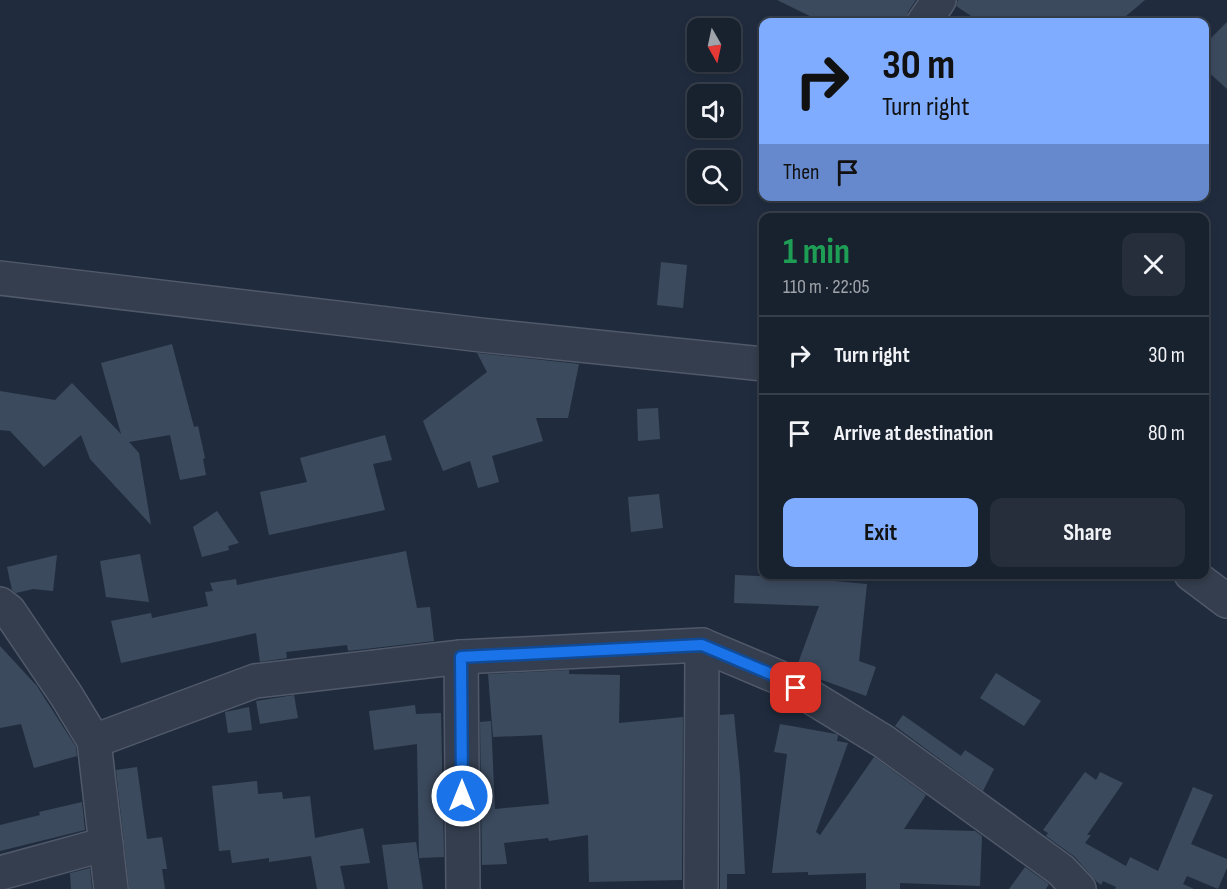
<!DOCTYPE html>
<html lang="en">
<head>
<meta charset="utf-8">
<style>
	body { margin:0; font-family:"Sofia Sans Condensed",sans-serif; background:#252e3a; color:#f1f3f6; height:100vh; display:flex; flex-direction:column; font-size:22px; white-space:nowrap }
	* { box-sizing:border-box; margin:0 }
	p { font-size:20px; color:#9fa3aa }
	.icon { flex:none; width:33px; height:33px; fill:none; stroke:currentColor; stroke-width:2; stroke-linecap:round; stroke-linejoin:round }
	.map { position:relative; flex:1; overflow:hidden }
	.drawer { position:absolute; left:759px; top:213px; width:450px; height:366px; display:flex; flex-direction:column; background:#18212e; border-radius:12px; box-shadow:0 3px 9px #0003,0 0 0 2px #363e4a }
	.drawer>* { flex:none }
	.guide { position:absolute; left:759px; top:18px; width:450px; height:183px; border-radius:12px; box-shadow:0 3px 9px #0003,0 0 0 2px #363e4a; background:#7facff; color:#111; overflow:hidden }
	.needle { width:39px; rotate:171deg }
	.fabs { position:absolute; left:687px; top:18px; display:grid; gap:12px }
	.fabs a { display:grid; place-items:center; width:54px; height:54px; border-radius:12px; background:#18212e; box-shadow:0 3px 9px #0003,0 0 0 2px #363e4a; font-size:30px }
	.pin { position:absolute; display:grid; place-items:center; width:51px; height:51px; color:#fff; margin:-26px; border-radius:12px; box-shadow:0 3px 9px #0006 }
	.me { position:absolute; width:66px; margin:-33px; rotate:0deg; stroke-linejoin:round; filter:drop-shadow(0 0 4px #0008) }
	.turn { display:flex; align-items:center; gap:21px; height:126px; padding:0 24px; font-size:27px }
	.turn .icon { width:78px; height:78px; stroke-width:2.5 }
	.turn b { display:block; font-size:42px; line-height:51px }
	.then { display:flex; align-items:center; height:57px; padding:0 24px; background:#0003; gap:12px; font-size:22px }
	.round { display:grid; place-items:center; flex:none; width:63px; height:63px; border-radius:12px; background:#252e3a }
	.overview { display:flex; align-items:center; justify-content:space-between; height:102px; padding:0 24px }
	h1 { font-size:36px; font-weight:700; line-height:45px; color:#1e9e55 }
	.cta { display:flex; gap:12px; margin-top:auto; padding:12px 24px }
	.cta a { flex:1; height:69px; border-radius:12px; background:#7facff; color:#111; font-size:24px; font-weight:700; line-height:69px; text-align:center }
	.cta a+a { background:#252e3a; color:#f1f3f6 }
	ul { padding:0; list-style:none }
	li { display:flex; align-items:center; gap:18px; height:78px; padding:0 24px; border-top:2px solid #363e4a }
	li div { flex:1 }
	li b { display:block; font-size:22px }
	li em { font-style:normal }
	.map>svg:first-child { display:block }
	.building { fill:#3c4a5e }
	.lines { fill:none; stroke-linecap:round; stroke-linejoin:round }
	.minor-casing { stroke:#505969; stroke-width:36 }
	.minor { stroke:#343e4e; stroke-width:33 }
	.route-casing { stroke:#114b97; stroke-width:15 }
	.route { stroke:#1a73e8; stroke-width:10 }
</style>
</head>
<body>
<div class="map">
<svg width="1227" height="889" viewBox="0 0 1227 889">
	<rect width="100%" height="100%" fill="#202c3e"/>
	<g class="building">
		<polygon points="777,0 916,0 908,12 906,22 822,22"/>
		<polygon points="958,0 1145,0 1119,22 980,22 956,6"/>
		<polygon points="1227,22 1227,89 1204,68 1204,45"/>
		<polygon points="661,262 687,265 683,308 657,305"/>
		<polygon points="172,344 194,427 198,426 205,458 203,459 206,475 180,480 170,435 129,442 139,453 151,525 90,459 81,435 44,467 10,431 0,430 0,391 55,400 72,383 121,434 101,363"/>
		<polygon points="477,353 579,364 568,418 536,418 543,441 492,456 499,482 478,488 470,461 443,471 423,421 487,372"/>
		<polygon points="658,408 660,439 638,441 637,409"/>
		<polygon points="385,435 392,460 373,464 385,510 269,535 260,492 307,482 300,458"/>
		<polygon points="659,494 663,528 631,532 628,497"/>
		<polygon points="217,511 239,543 228,546 229,550 202,557 193,527"/>
		<polygon points="406,551 417,608 430,607 434,641 348,651 347,645 286,652 287,658 260,662 256,633 121,663 111,621 151,613 152,618 208,606 205,592 213,591 210,583 236,579 237,585"/>
		<polygon points="140,554 149,602 106,597 100,561"/>
		<polygon points="57,555 53,591 33,589 16,593 12,590 7,567"/>
		<polygon points="735,575 802,578 867,584 859,661 876,667 866,696 814,677 797,666 819,606 734,603"/>
		<polygon points="0,646 36,685 35,683 76,747 77,756 34,768 21,724 0,728"/>
		<polygon points="569,670 569,674 620,675 619,723 683,717 682,880 589,882 588,835 549,841 548,838 504,843 507,864 482,865 480,722 491,721 495,809 549,804 542,735 493,737 488,674"/>
		<polygon points="996,673 1041,701 1024,726 980,698"/>
		<polygon points="294,695 298,718 260,724 256,701"/>
		<polygon points="415,705 416,714 441,713 444,857 419,858 417,744 374,750 369,711"/>
		<polygon points="249,707 252,730 228,733 225,712"/>
		<polygon points="734,714 740,775 745,874 727,874 727,889 720,889 720,715"/>
		<polygon points="903,715 961,756 965,750 994,769 983,791 895,726"/>
		<polygon points="780,724 836,734 838,735 837,741 848,743 816,832 820,835 874,757 926,795 904,829 975,831 982,836 980,886 900,883 900,889 866,889 866,873 808,875 808,872 772,873 787,754 774,752"/>
		<polygon points="137,767 147,839 162,837 167,869 162,869 165,889 129,889 116,770"/>
		<polygon points="1085,772 1096,780 1100,772 1123,783 1087,835 1091,835 1085,843 1126,866 1130,857 1158,871 1193,787 1213,795 1191,844 1227,859 1227,868 1218,889 1187,876 1183,884 1194,889 1115,889 1116,887 1103,881 1101,885 1096,881 1075,857 1046,836 1048,833 1043,830"/>
		<polygon points="257,781 258,794 282,792 283,799 310,796 315,838 363,828 370,863 340,866 345,889 317,889 311,856 269,862 269,858 232,863 230,850 219,851 212,786"/>
		<polygon points="82,802 85,830 0,851 0,825 40,815 39,812"/>
		<polygon points="416,842 423,889 388,889 382,845"/>
		<polygon points="1025,867 1049,884 1046,889 1009,889"/>
		<polygon points="90,868 92,889 71,889 70,873"/>
	</g>
	<g class="lines">
		<defs>
			<g id="minor">
				<polyline points="924,22 939,0"/>
				<polyline points="0,278 481,335 764,364"/>
				<polyline points="1191,574 1227,601"/>
				<polyline points="0,604 9,611 66,695 94,741 111,889"/>
				<polyline points="461,657 463,889"/>
				<polyline points="94,741 255,681 461,657 702,645 778,677 883,741 1061,870 1079,889"/>
				<polyline points="0,873 106,844"/>
				<polyline points="701,889 702,645"/>
			</g>
		</defs>
		<use href="#minor" class="minor-casing"/>
		<use href="#minor" class="minor"/>
	</g>
	<g class="lines">
		<defs>
			<polyline id="route" points="462,796 461,657 702,645 778,677 796,688"/>
		</defs>
		<use href="#route" class="route-casing"/>
		<use href="#route" class="route"/>
	</g>
</svg>
<div class="fabs">
<a><svg class="needle" viewBox="-14 -14 28 28"><path d="M0-13l5 13h-10z" fill="#e53935"/><path d="M0 13l5-13h-10z" fill="#9fa3aa"/></svg></a>
<a><svg class="icon" aria-label="sound" viewBox="0 0 24 24"><path d="M4 9h4l5-4v14l-5-4H4zM17 9q2 3 0 6"/></svg></a>
<a><svg class="icon" aria-label="search" viewBox="0 0 24 24"><circle cx="10" cy="10" r="6"/><path d="M15 15l6 6"/></svg></a>
</div>
<div class="pin" style="left:796px;top:688px;background:#d93025"><svg class="icon" aria-label="arrive" viewBox="0 0 24 24"><path d="M6 21V4h12l-3 4 3 4H6"/></svg></div>
<svg class="me" style="left:462px;top:796px" viewBox="-20 -20 40 40"><circle r="17" fill="#1a73e8" stroke="#fff" stroke-width="3"/><path d="M0-11L8 9 0 5-8 9z" fill="#fff"/></svg>
<div class="guide">
<div class="turn"><svg class="icon" aria-label="right" viewBox="0 0 24 24"><path d="M7 20v-9h11M14 6l5 5-5 5"/></svg><div><b>30 m</b>Turn right</div></div>
<div class="then">Then<svg class="icon" aria-label="arrive" viewBox="0 0 24 24"><path d="M6 21V4h12l-3 4 3 4H6"/></svg></div>
</div>
<section class="drawer">
<div class="overview"><div><h1>1 min</h1><p>110 m · 22:05</p></div><a class="round"><svg class="icon" aria-label="close" viewBox="0 0 24 24"><path d="M6 6l12 12M18 6L6 18"/></svg></a></div>
<ul>
<li><svg class="icon" aria-label="right" viewBox="0 0 24 24"><path d="M7 20v-9h11M14 6l5 5-5 5"/></svg><div><b>Turn right</b></div><em>30 m</em></li>
<li><svg class="icon" aria-label="arrive" viewBox="0 0 24 24"><path d="M6 21V4h12l-3 4 3 4H6"/></svg><div><b>Arrive at destination</b></div><em>80 m</em></li>
</ul>
<div class="cta"><a>Exit</a><a>Share</a></div>
</section>
</div>
</body>
</html>
